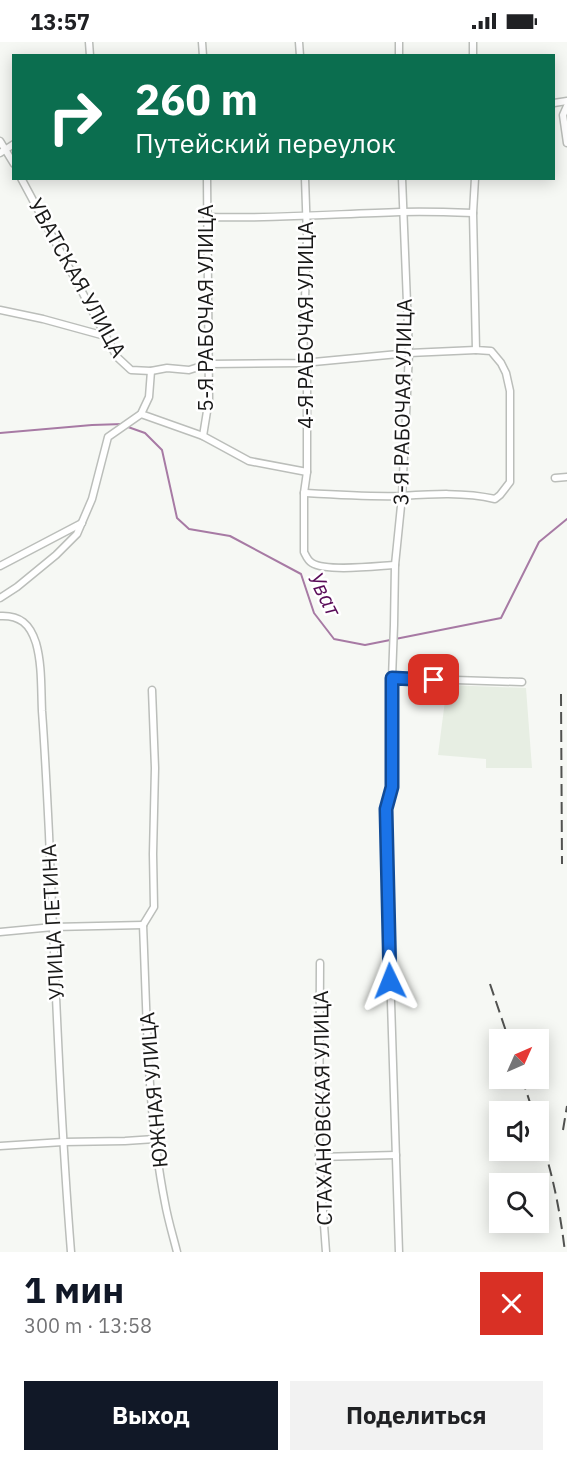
<!DOCTYPE html>
<html lang="ru">
<head>
<meta charset="utf-8">
<style>
	body { margin:0; font-family:"IBM Plex Sans",sans-serif; background:#f2f2f2; color:#202124; height:100vh; display:flex; flex-direction:column; font-size:22px; white-space:nowrap }
	* { box-sizing:border-box; margin:0 }
	p { font-size:20px; color:#757577 }
	.icon { flex:none; width:33px; height:33px; fill:none; stroke:currentColor; stroke-width:2; stroke-linecap:round; stroke-linejoin:round }
	.map { position:relative; height:1210px; overflow:hidden }
	.side { display:flex; flex-direction:column; background:#fff; flex:1 }
	.side>* { flex:none }
	.hud { position:absolute; left:12px; top:12px; width:543px; height:126px; border-radius:0px; box-shadow:0 3px 15px #0003; background:#0b6e4f; color:#fff; overflow:hidden }
	.needle { width:39px; rotate:45deg }
	.tools { position:absolute; left:489px; top:987px; display:grid; gap:12px }
	.tools a { display:grid; place-items:center; width:60px; height:60px; border-radius:0px; background:#fff; box-shadow:0 3px 15px #0003; font-size:30px }
	.pin { position:absolute; display:grid; place-items:center; width:51px; height:51px; color:#fff; margin:-26px; border-radius:12px; box-shadow:0 3px 9px #0006 }
	.me { position:absolute; width:66px; margin:-33px; rotate:358deg; stroke-linejoin:round; filter:drop-shadow(0 0 4px #0008) }
	.turn { display:flex; align-items:center; gap:21px; height:126px; padding:0 24px; font-size:27px }
	.turn .icon { width:78px; height:78px; stroke-width:2.5 }
	.turn b { display:block; font-size:42px; line-height:51px }
	.round { display:grid; place-items:center; flex:none; width:63px; height:63px; border-radius:0px; background:#f2f2f2 }
	.overview { display:flex; align-items:center; justify-content:space-between; height:102px; padding:0 24px }
	h1 { font-size:36px; font-weight:700; line-height:45px; color:#111827 }
	.cta { display:flex; gap:12px; margin-top:auto; padding:12px 24px }
	.cta a { flex:1; height:69px; border-radius:0px; background:#111827; color:#fff; font-size:24px; font-weight:700; line-height:69px; text-align:center }
	.cta a+a { background:#f2f2f2; color:#202124 }
	.status { display:flex; justify-content:space-between; align-items:center; height:42px; padding:0 30px; background:#fff; direction:ltr }
	.status svg { height:16px; fill:currentColor }
	.map>svg:first-child { display:block }
	.built { fill:#e7eee3 }
	.lines { fill:none; stroke-linecap:round; stroke-linejoin:round }
	.stream { stroke:#a77aa4; stroke-width:2 }
	.minor-casing { stroke:#bbbeba; stroke-width:9 }
	.minor { stroke:#fff; stroke-width:6 }
	.rail { stroke:#515250; stroke-width:2; stroke-dasharray:12 6; stroke-linecap:butt }
	.route-casing { stroke:#114b97; stroke-width:15 }
	.route { stroke:#1a73e8; stroke-width:10 }
	.labels { text-anchor:middle; stroke-width:5; stroke-linejoin:round; paint-order:stroke }
	.street-label { font-size:21px; fill:#191918; stroke:#fff }
	.water-label { font-size:22px; font-style:italic; fill:#590b58; stroke:#fff }
</style>
</head>
<body>
<div class="status"><b>13:57</b><svg viewBox="0 0 49 12"><path d="M0 12V9h3v3zM5 12V6h3v6zM10 12V3h3v9zM15 12V0h3v12zM26 1h20v11H26zM47 4h2v5h-2z"/></svg></div>
<div class="map">
<svg width="567" height="1210" viewBox="0 0 567 1210">
	<rect width="100%" height="100%" fill="#f6f8f4"/>
	<polygon class="built" points="447,643 526,646 532,726 486,726 486,717 438,713"/>
	<g class="lines">
		<g class="stream">
			<polyline points="128,385 145,391 162,408 177,476 189,487 230,494 301,532 314,571 334,597 365,603 501,576 539,500 567,477"/>
			<polyline points="0,391 92,383 123,382"/>
		</g>
		<defs>
			<g id="minor">
				<polyline points="89,0 90,14"/>
				<polyline points="202,0 203,14"/>
				<polyline points="299,0 300,14"/>
				<polyline points="399,0 399,14"/>
				<polyline points="473,0 473,14"/>
				<polyline points="554,61 567,59"/>
				<polyline points="567,64 563,73 567,101"/>
				<polyline points="0,99 14,122"/>
				<polyline points="0,111 14,102"/>
				<polyline points="21,136 117,315 131,328 151,329 167,326 189,328 208,322 303,321 409,311 476,308"/>
				<path d="M305 136 307 194 303 321 307 326V430L304 451V510C306 514 308 519 312 521 326 530 377 524 395 523"/>
				<path d="M207 175C272 177 335 172 400 170 424 169 449 170 473 171"/>
				<polyline points="0,268 43,277 105,294"/>
				<polyline points="141,372 203,394 249,419 307,430"/>
				<polyline points="203,394 209,357 207,136"/>
				<polyline points="555,436 567,435"/>
				<path d="M304 451C337 453 369 455 402 454 433 452 464 450 495 457L500 453 510 440V349L506 331 501 321 491 309 476 308 473 171 475 136"/>
				<polyline points="0,524 82,481"/>
				<polyline points="0,556 17,545 56,513 77,492 92,457 108,395 141,372 149,355 151,329"/>
				<path d="M0 574C20 573 30 582 36 601 42 622 41 646 42 669 45 710 47 751 49 792 55 931 60 1071 71 1210"/>
				<polyline points="392,636 522,640"/>
				<path d="M143 883C147 976 147 1070 165 1161 168 1178 173 1194 177 1210"/>
				<polyline points="143,883 154,865 153,812 155,726 152,648"/>
				<polyline points="0,890 53,885 143,883"/>
				<polyline points="320,921 319,1115 326,1210"/>
				<polyline points="0,1104 63,1100 125,1099 155,1097"/>
				<polyline points="319,1115 396,1113"/>
				<polyline points="399,1210 388,866 386,767 392,745 392,636 394,583 395,523 402,454 409,311 402,136"/>
			</g>
		</defs>
		<use href="#minor" class="minor-casing"/>
		<use href="#minor" class="minor"/>
		<g class="rail">
			<polyline points="561,652 562,822"/>
			<polyline points="490,942 509,998"/>
			<polyline points="522,1036 533,1070"/>
			<path d="M538 1088C552 1128 560 1168 565 1210"/>
			<polyline points="563,1088 567,1064"/>
		</g>
	</g>
	<g class="lines">
		<defs>
			<polyline id="route" points="390,939 386,767 392,745 392,636 434,638"/>
		</defs>
		<use href="#route" class="route-casing"/>
		<use href="#route" class="route"/>
	</g>
	<g class="labels">
		<g class="street-label">
			<text transform="translate(77 236) rotate(61)" y="7">УВАТСКАЯ УЛИЦА</text>
			<text transform="translate(206 266) rotate(-90)" y="7">5-Я РАБОЧАЯ УЛИЦА</text>
			<text transform="translate(306 283) rotate(-90)" y="7">4-Я РАБОЧАЯ УЛИЦА</text>
			<text transform="translate(403 360) rotate(-89)" y="7">3-Я РАБОЧАЯ УЛИЦА</text>
			<text transform="translate(53 880) rotate(-93)" y="7">УЛИЦА ПЕТИНА</text>
			<text transform="translate(154 1048) rotate(-95)" y="7">ЮЖНАЯ УЛИЦА</text>
			<text transform="translate(323 1066) rotate(-91)" y="7">СТАХАНОВСКАЯ УЛИЦА</text>
		</g>
		<g class="water-label">
			<text transform="translate(325 552) rotate(63)" y="8">Уват</text>
		</g>
	</g>
</svg>
<div class="tools">
<a><svg class="needle" viewBox="-14 -14 28 28"><path d="M0-13l5 13h-10z" fill="#e53935"/><path d="M0 13l5-13h-10z" fill="#757577"/></svg></a>
<a><svg class="icon" aria-label="sound" viewBox="0 0 24 24"><path d="M4 9h4l5-4v14l-5-4H4zM17 9q2 3 0 6"/></svg></a>
<a><svg class="icon" aria-label="search" viewBox="0 0 24 24"><circle cx="10" cy="10" r="6"/><path d="M15 15l6 6"/></svg></a>
</div>
<div class="pin" style="left:434px;top:638px;background:#d93025"><svg class="icon" aria-label="arrive" viewBox="0 0 24 24"><path d="M6 21V4h12l-3 4 3 4H6"/></svg></div>
<svg class="me" style="left:390px;top:939px" viewBox="-20 -20 40 40"><path d="M0-17L14 15 0 8-14 15z" fill="#1a73e8" stroke="#fff" stroke-width="4"/></svg>
<div class="hud">
<div class="turn"><svg class="icon" aria-label="right" viewBox="0 0 24 24"><path d="M7 20v-9h11M14 6l5 5-5 5"/></svg><div><b>260 m</b>Путейский переулок</div></div>
</div>
</div>
<section class="side">
<div class="overview"><div><h1>1 мин</h1><p>300 m · 13:58</p></div><a class="round" style="background:#d93025;color:#fff"><svg class="icon" aria-label="close" viewBox="0 0 24 24"><path d="M6 6l12 12M18 6L6 18"/></svg></a></div>
<div class="cta"><a>Выход</a><a>Поделиться</a></div>
</section>
</body>
</html>
